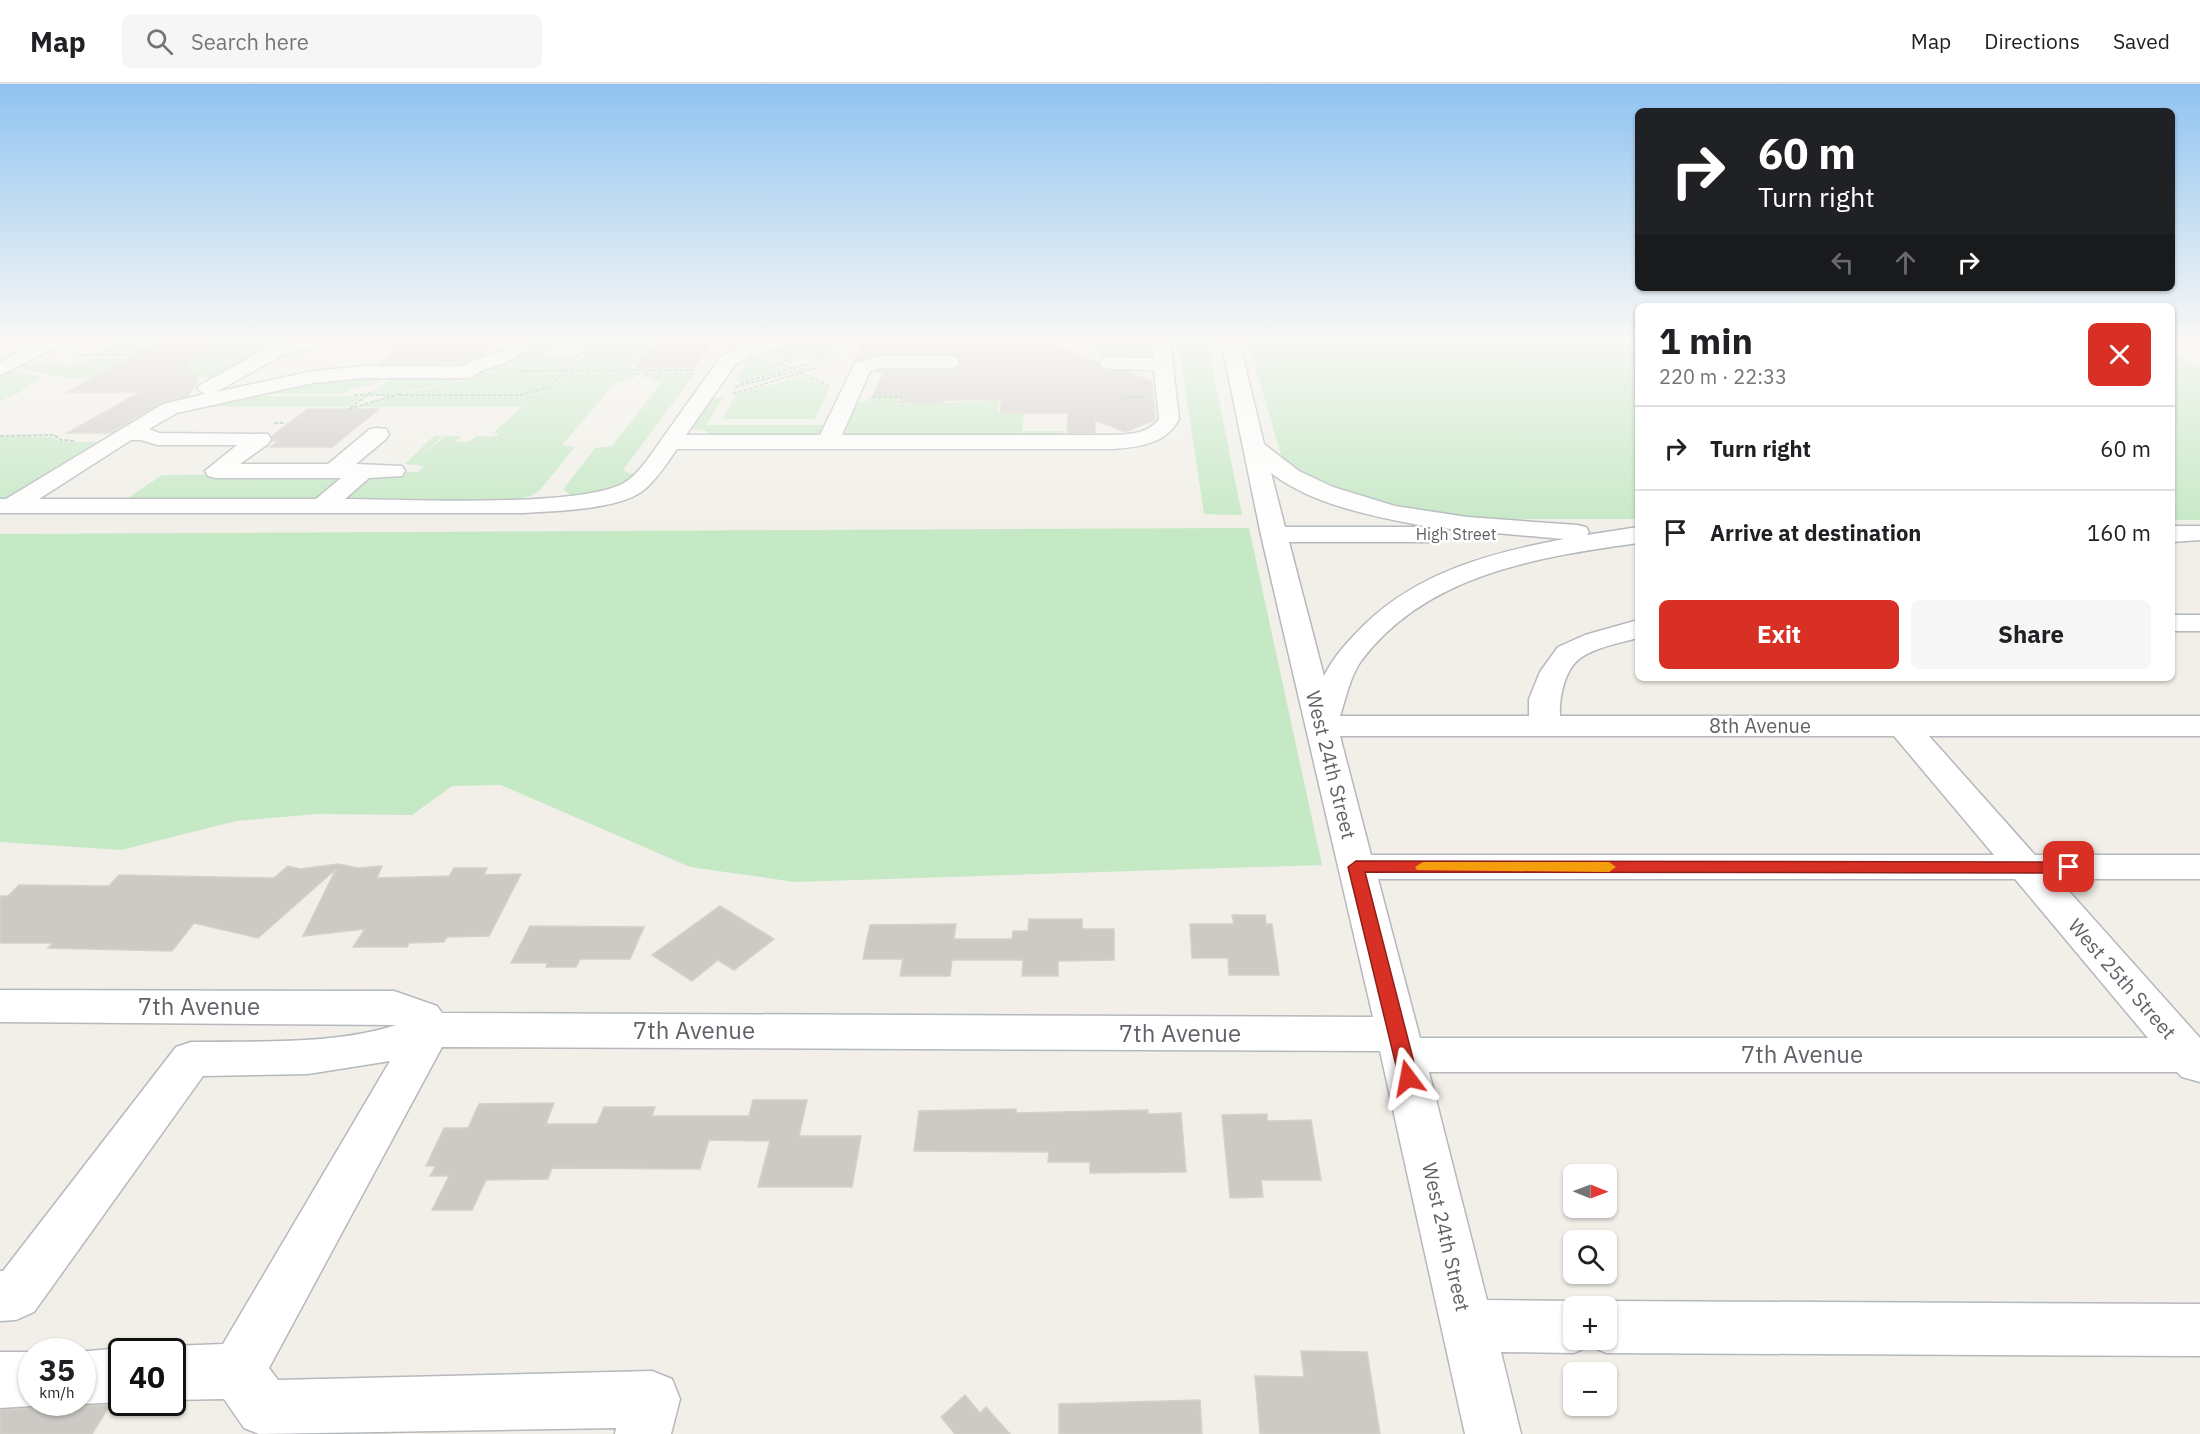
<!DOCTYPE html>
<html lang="en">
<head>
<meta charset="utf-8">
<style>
	body { margin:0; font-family:"IBM Plex Sans",sans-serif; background:#f6f6f6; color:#202124; height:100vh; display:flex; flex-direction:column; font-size:22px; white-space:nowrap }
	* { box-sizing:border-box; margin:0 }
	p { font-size:20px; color:#757577 }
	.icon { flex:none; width:33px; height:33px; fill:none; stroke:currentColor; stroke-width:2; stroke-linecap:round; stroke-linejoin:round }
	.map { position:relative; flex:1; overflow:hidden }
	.drawer { position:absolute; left:1635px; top:219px; width:540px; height:378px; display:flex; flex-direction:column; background:#fff; border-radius:9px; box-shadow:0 2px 4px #0004 }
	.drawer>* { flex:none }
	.top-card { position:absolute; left:1635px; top:24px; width:540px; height:183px; border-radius:9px; box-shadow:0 2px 4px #0004; background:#202124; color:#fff; overflow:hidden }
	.needle { width:39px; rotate:91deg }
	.tools { position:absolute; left:1563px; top:1080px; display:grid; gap:12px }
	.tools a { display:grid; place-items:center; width:54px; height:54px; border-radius:9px; background:#fff; box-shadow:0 2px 4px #0004; font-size:30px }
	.speed { position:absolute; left:18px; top:1254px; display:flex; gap:12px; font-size:30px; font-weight:700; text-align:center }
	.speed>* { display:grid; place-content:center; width:78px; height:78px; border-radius:50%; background:#fff; box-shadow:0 2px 4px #0004; line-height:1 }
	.speed small { font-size:15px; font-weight:400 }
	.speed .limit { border:3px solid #111; border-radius:9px; background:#fff; color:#111 }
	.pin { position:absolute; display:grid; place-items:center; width:51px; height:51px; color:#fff; margin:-26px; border-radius:12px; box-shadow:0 3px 9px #0006 }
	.me { position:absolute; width:66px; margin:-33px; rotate:347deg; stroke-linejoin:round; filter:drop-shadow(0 0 4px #0008) }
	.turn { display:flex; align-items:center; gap:21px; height:126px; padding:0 24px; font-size:27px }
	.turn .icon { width:78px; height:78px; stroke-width:2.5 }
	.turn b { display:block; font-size:42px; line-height:51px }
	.lanes { display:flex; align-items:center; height:57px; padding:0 24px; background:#0003; justify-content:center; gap:30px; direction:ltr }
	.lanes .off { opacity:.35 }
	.round { display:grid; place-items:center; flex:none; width:63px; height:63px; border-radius:9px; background:#f6f6f6 }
	.headline { display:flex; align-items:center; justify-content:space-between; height:102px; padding:0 24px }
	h1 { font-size:36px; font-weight:800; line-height:45px }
	.cta { display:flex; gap:12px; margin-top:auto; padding:12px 24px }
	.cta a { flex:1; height:69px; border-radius:9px; background:#d93025; color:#fff; font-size:24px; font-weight:800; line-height:69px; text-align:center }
	.cta a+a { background:#f6f6f6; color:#202124 }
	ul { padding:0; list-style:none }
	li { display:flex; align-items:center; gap:18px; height:84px; padding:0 24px; border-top:2px solid #e0e0e0 }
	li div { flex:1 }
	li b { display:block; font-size:22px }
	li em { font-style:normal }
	header { display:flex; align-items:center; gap:36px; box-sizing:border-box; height:84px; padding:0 30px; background:#fff; border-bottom:2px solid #e0e0e0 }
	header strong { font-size:28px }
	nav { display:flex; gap:33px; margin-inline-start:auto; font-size:21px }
	.search { width:420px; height:54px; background:#f6f6f6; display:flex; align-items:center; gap:15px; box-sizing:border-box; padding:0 21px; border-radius:9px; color:#757577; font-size:22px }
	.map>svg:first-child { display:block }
	.green { fill:#c5e8c5 }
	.building { fill:#cccac5; stroke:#d6d1c6; stroke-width:1.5 }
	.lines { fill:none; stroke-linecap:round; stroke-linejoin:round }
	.minor-casing { stroke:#b5b8bc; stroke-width:3 }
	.path { stroke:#9cc7a9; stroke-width:2; stroke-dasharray:4 1.5; stroke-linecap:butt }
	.minor { fill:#fff; fill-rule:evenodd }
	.route { fill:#d93025; stroke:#8d1f18; stroke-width:1.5 }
	.slow { fill:#f59e0b }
	.labels { text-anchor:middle; stroke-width:5; stroke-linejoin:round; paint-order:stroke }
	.far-street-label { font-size:16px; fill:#5f6368; stroke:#fff }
	.street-label { font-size:20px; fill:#5f6368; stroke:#fff }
	.near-street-label { font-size:24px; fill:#5f6368; stroke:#fff }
</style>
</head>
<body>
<header>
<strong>Map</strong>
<div class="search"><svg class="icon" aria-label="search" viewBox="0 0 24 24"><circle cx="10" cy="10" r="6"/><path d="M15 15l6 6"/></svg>Search here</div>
<nav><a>Map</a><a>Directions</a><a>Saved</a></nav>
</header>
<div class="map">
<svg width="2200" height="1350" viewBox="0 0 2200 1350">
	<rect width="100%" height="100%" fill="#f1efe8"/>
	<g class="green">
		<polygon points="598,256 649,256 649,257 642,265 637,267 639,269 623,286 569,286"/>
		<polygon points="131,257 157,257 133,269 107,269"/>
		<polygon points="225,257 301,257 220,294 165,292"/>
		<polygon points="534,257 567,257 560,263 553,263 545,271 575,271 586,264 563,287 480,287"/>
		<polygon points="1178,257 1207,257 1242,431 1204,430"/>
		<polygon points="1248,257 1638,257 1638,435 1511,435 1428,430 1361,416 1302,390 1282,375"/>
		<polygon points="1109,260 1154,260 1155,278 1099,274 1099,264"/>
		<polygon points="784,262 820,262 842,270 819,277 809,273 814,271 792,262 811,271 787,279 767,270 787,264 764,270 760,268"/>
		<polygon points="2172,270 2200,284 2200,436 2172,436"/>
		<polygon points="754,273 760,273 783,285 742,297 736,296 750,274"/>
		<path d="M99 274H125L119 278H168L140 294H66L13 283C40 271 72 288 99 274Z"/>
		<polygon points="11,285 43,293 19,306 24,307 0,317 0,290"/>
		<polygon points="482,288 561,288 547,304 528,309 402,310 472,294"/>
		<polygon points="566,288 643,288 629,297 616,298 562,361 575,363 540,406 530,412 515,416 347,417 341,414 366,392 379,388 418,388 424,382 405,380 434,352 442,352 422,372 445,352 461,352 456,358 469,358 476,352 489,352 475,367 490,352 497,352 499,350 493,349 522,323 358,323 396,312 529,311 548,306"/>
		<path d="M645 288H696L623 386 629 389 639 390C631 395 623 404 615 406 601 411 574 417 564 406L565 403 595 364 612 362 662 298 650 297 651 294H642Z"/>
		<polygon points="799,293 808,294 830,304 815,335 722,335 737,310"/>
		<path d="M343 294H386C368 307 360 298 343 310H250Z"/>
		<polygon points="392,294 466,294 396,310 371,310"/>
		<polygon points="243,312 362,312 349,323 186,323"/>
		<polygon points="709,314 723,314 706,341 827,341 825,346 816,352 707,352 706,347 690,344"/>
		<polygon points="870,314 899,314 897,320 999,317 997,330 1024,330 1022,347 1064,347 1063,355 844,351 842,349 852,319 868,317"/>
		<polygon points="0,353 51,353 62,358 103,358 16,413 0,417"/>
		<polygon points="342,390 345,392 315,416 125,416 162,391"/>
		<polygon points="1249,444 1322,781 795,798 690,783 501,701 452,702 412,731 317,730 236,737 121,766 0,758 0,450"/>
	</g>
	<g class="building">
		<polygon points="160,256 225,256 187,279 198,296 188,312 162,318 110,349 67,349 140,308 68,308"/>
		<polygon points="410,256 497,256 479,272 466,277 380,280"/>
		<polygon points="657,256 714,256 694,283 634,284"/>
		<polygon points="864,256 1002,259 1002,256 1038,256 1098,278 1101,285 1126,288 1152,297 1155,336 1125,348 1095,336 1095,349 1067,349 1068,329 1000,329 1002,316 944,316 943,319 901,319 904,312 873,312 883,290 878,287 951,286 959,283 961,277 958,272 950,270 880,270 854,277"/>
		<polygon points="307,325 379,325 332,363 270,363 278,357 272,357 272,352"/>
		<polygon points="338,780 358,784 382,782 377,794 449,792 454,784 487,784 484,791 521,790 489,852 447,853 444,858 409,859 407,863 353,863 365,845 303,852 336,785 258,854 194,839 172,867 48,864 53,859 0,859 0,812 8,812 19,801 109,802 119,791 274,794 288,782 300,785"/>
		<polygon points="720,822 774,855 734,886 718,876 692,897 652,871"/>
		<polygon points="1232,831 1265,831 1266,840 1272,840 1279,891 1229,891 1228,874 1192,874 1190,840 1234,840"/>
		<polygon points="1029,835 1082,835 1082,845 1114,845 1114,876 1058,877 1058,892 1022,892 1023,876 952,876 950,892 900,892 903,875 863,875 870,841 956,840 954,855 1012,855 1013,847 1028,847"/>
		<polygon points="530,842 644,843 630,875 580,875 576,883 546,883 548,879 511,879"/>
		<polygon points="753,1016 807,1016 799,1052 861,1052 852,1103 758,1103 770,1057 709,1056 700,1085 552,1084 548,1095 486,1096 472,1126 432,1126 449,1092 430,1092 436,1082 426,1082 444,1044 468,1044 479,1020 554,1019 546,1040 597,1040 604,1023 655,1023 652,1032 749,1032"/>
		<polygon points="1016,1025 1016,1029 1148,1026 1148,1030 1181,1029 1186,1088 1090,1089 1090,1078 1048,1078 1049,1068 914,1067 919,1027"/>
		<polygon points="1267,1030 1267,1037 1311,1036 1321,1096 1261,1096 1263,1113 1230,1114 1222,1031"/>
		<polygon points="1301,1267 1367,1268 1380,1350 1260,1350 1255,1292 1304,1293"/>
		<polygon points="965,1311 980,1329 986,1323 1010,1350 955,1350 941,1333"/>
		<polygon points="1200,1316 1202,1350 1059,1350 1059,1320"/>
		<polygon points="44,1318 75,1318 82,1322 110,1321 92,1350 0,1350 0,1326 32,1324"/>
	</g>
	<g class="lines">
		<defs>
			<g id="minor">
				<polygon points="43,256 67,256 64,260 0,291 0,278"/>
				<path d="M296 256H328L325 260 281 272 216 308 313 287 363 282H464L468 278 504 266 515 256H535C521 276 506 277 486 285 479 287 476 292 469 294H363L313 299 177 329 149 345 159 349 268 350 271 355 268 360 240 380H328L370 345 378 344 386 345 389 350 386 355 356 380 402 382 405 387 402 392 369 394 345 415C400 415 588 425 627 397 641 387 652 369 662 355 682 327 701 300 721 273 746 259 768 256 796 256L793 260 751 272 735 281 686 351H820L855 279 880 272H950L957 274 959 278 957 282 950 284H881L870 287 842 351H1113C1130 350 1148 350 1159 335L1154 286 1109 285 1102 283 1100 279 1102 275 1109 273 1153 274 1152 256H1170L1179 335C1166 360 1139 363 1113 365H677C667 379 658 394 645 405 622 426 553 427 522 429H0V415H6L163 320 205 310 197 305 200 301 267 264ZM131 356H141L157 361H237L205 387 208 392 216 394H341L316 415H39Z"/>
				<path d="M1221 256H1239L1264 360 1299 387 1333 403 1395 422 1467 433 1577 441 1586 443 1589 448 1587 451 1638 443V459C1538 473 1426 490 1361 577 1350 593 1346 614 1340 632H1529V615L1540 588 1558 563 1585 551 1638 536V554C1620 559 1595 563 1579 575 1564 587 1559 615 1560 632H2200V652H1929L2035 771H2200V795H2058L2200 954V998L2182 993 2177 988H1429L1487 1216 1574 1217 1587 1222H1574V1256H1606V1222H1593L1606 1217 2200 1220V1272L1606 1269 1590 1262 1574 1269 1501 1268 1521 1350H1465L1380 967 442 963 269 1284 278 1296 652 1287 672 1295 680 1315 671 1350H615L616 1344 259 1350 244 1344 224 1315 172 1316V1268H158L172 1262 223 1260 390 977 308 990 203 992 34 1228 16 1236 0 1237V1187H3L176 963 191 958C255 957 335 961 396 941L0 938V906L394 907 437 922 442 929 1373 933 1261 451ZM1271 389C1314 422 1377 433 1429 443H1285ZM1440 444 1564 455C1490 469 1419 488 1364 541 1348 557 1334 572 1324 592L1289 458H1434L1443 455 1447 450ZM1340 652H1894L1994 771H1371ZM1378 795H2015L2148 954H1420Z"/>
				<polygon points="2172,442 2200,442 2200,456 2172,458"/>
				<rect x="2172" y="531" width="28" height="16"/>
				<polygon points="122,1264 131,1268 122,1268 122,1318 82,1320 77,1318 82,1318 82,1268 77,1268"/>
				<polygon points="0,1268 32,1268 32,1318 42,1318 32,1322 0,1324"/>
			</g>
		</defs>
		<use href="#minor" class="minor-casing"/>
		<g class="path">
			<polyline points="78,271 133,271"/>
			<polyline points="132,272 159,256"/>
			<polyline points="86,279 129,256"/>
			<polyline points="778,279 791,284"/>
			<polyline points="520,287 695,286"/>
			<polyline points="626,287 652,256"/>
			<polyline points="800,289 830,302"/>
			<polyline points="740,299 808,280"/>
			<polyline points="735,303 803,285"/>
			<polyline points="371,308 349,325 402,309"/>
			<polyline points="733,310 815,284"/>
			<polyline points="354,311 389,311"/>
			<polyline points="399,311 521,311 548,304 594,256"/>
			<polyline points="872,313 901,313 899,319"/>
			<polyline points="1123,313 1143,313"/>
			<polyline points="274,339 285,339"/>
			<polyline points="0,352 54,351 61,356 74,357"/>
		</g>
		<use href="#minor" class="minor"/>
	</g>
	<linearGradient id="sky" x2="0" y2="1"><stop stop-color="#8fc3f1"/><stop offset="0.57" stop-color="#f9f8f5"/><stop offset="1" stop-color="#f9f8f5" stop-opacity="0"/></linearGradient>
	<rect width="2200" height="446" fill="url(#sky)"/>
	<polygon class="route" points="1356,777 2069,778 2076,783 2069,789 1365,788 1418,994 1415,999 1408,1001 1402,999 1399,994 1348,783"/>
	<polygon class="slow" points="1423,778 1609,778 1616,783 1609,788 1417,786 1415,783"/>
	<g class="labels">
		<g class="far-street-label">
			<text x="1456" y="456">High Street</text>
		</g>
		<g class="street-label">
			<text x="1760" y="649">8th Avenue</text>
			<text transform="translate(1331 681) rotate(76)" y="7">West 24th Street</text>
			<text transform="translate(2122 895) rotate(49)" y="7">West 25th Street</text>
			<text transform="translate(1446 1153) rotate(77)" y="7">West 24th Street</text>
		</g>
		<g class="near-street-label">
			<text x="199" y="931">7th Avenue</text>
			<text x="694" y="955">7th Avenue</text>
			<text x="1180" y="958">7th Avenue</text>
			<text x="1802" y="979">7th Avenue</text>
		</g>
	</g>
</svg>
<div class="tools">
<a><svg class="needle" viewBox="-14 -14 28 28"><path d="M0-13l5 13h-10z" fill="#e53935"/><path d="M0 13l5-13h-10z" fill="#757577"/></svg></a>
<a><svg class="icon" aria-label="search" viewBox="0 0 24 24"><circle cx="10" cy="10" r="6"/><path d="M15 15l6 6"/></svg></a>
<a>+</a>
<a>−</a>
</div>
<div class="speed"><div>35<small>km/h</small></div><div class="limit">40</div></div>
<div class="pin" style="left:2069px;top:783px;background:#d93025"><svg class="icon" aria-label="arrive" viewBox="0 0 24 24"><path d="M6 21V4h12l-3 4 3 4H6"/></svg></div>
<svg class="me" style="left:1408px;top:994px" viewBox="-20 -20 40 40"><path d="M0-17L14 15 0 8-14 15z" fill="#d93025" stroke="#fff" stroke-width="4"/></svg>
<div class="top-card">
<div class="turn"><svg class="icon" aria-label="right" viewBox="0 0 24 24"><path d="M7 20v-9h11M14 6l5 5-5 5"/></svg><div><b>60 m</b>Turn right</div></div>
<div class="lanes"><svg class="icon off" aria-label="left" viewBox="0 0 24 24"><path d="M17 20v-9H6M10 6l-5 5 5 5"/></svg><svg class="icon off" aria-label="ahead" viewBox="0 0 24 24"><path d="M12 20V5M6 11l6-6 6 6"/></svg><svg class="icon" aria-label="right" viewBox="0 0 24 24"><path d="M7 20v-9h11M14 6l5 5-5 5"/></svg></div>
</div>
<section class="drawer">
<div class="headline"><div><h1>1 min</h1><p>220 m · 22:33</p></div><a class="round" style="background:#d93025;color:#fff"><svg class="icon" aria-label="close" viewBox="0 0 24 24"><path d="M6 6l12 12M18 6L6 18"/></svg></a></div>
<ul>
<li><svg class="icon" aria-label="right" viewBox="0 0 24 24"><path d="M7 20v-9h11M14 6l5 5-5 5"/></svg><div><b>Turn right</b></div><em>60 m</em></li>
<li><svg class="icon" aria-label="arrive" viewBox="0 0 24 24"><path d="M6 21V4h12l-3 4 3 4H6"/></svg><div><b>Arrive at destination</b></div><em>160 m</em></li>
</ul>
<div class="cta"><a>Exit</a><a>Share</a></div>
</section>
</div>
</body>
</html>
